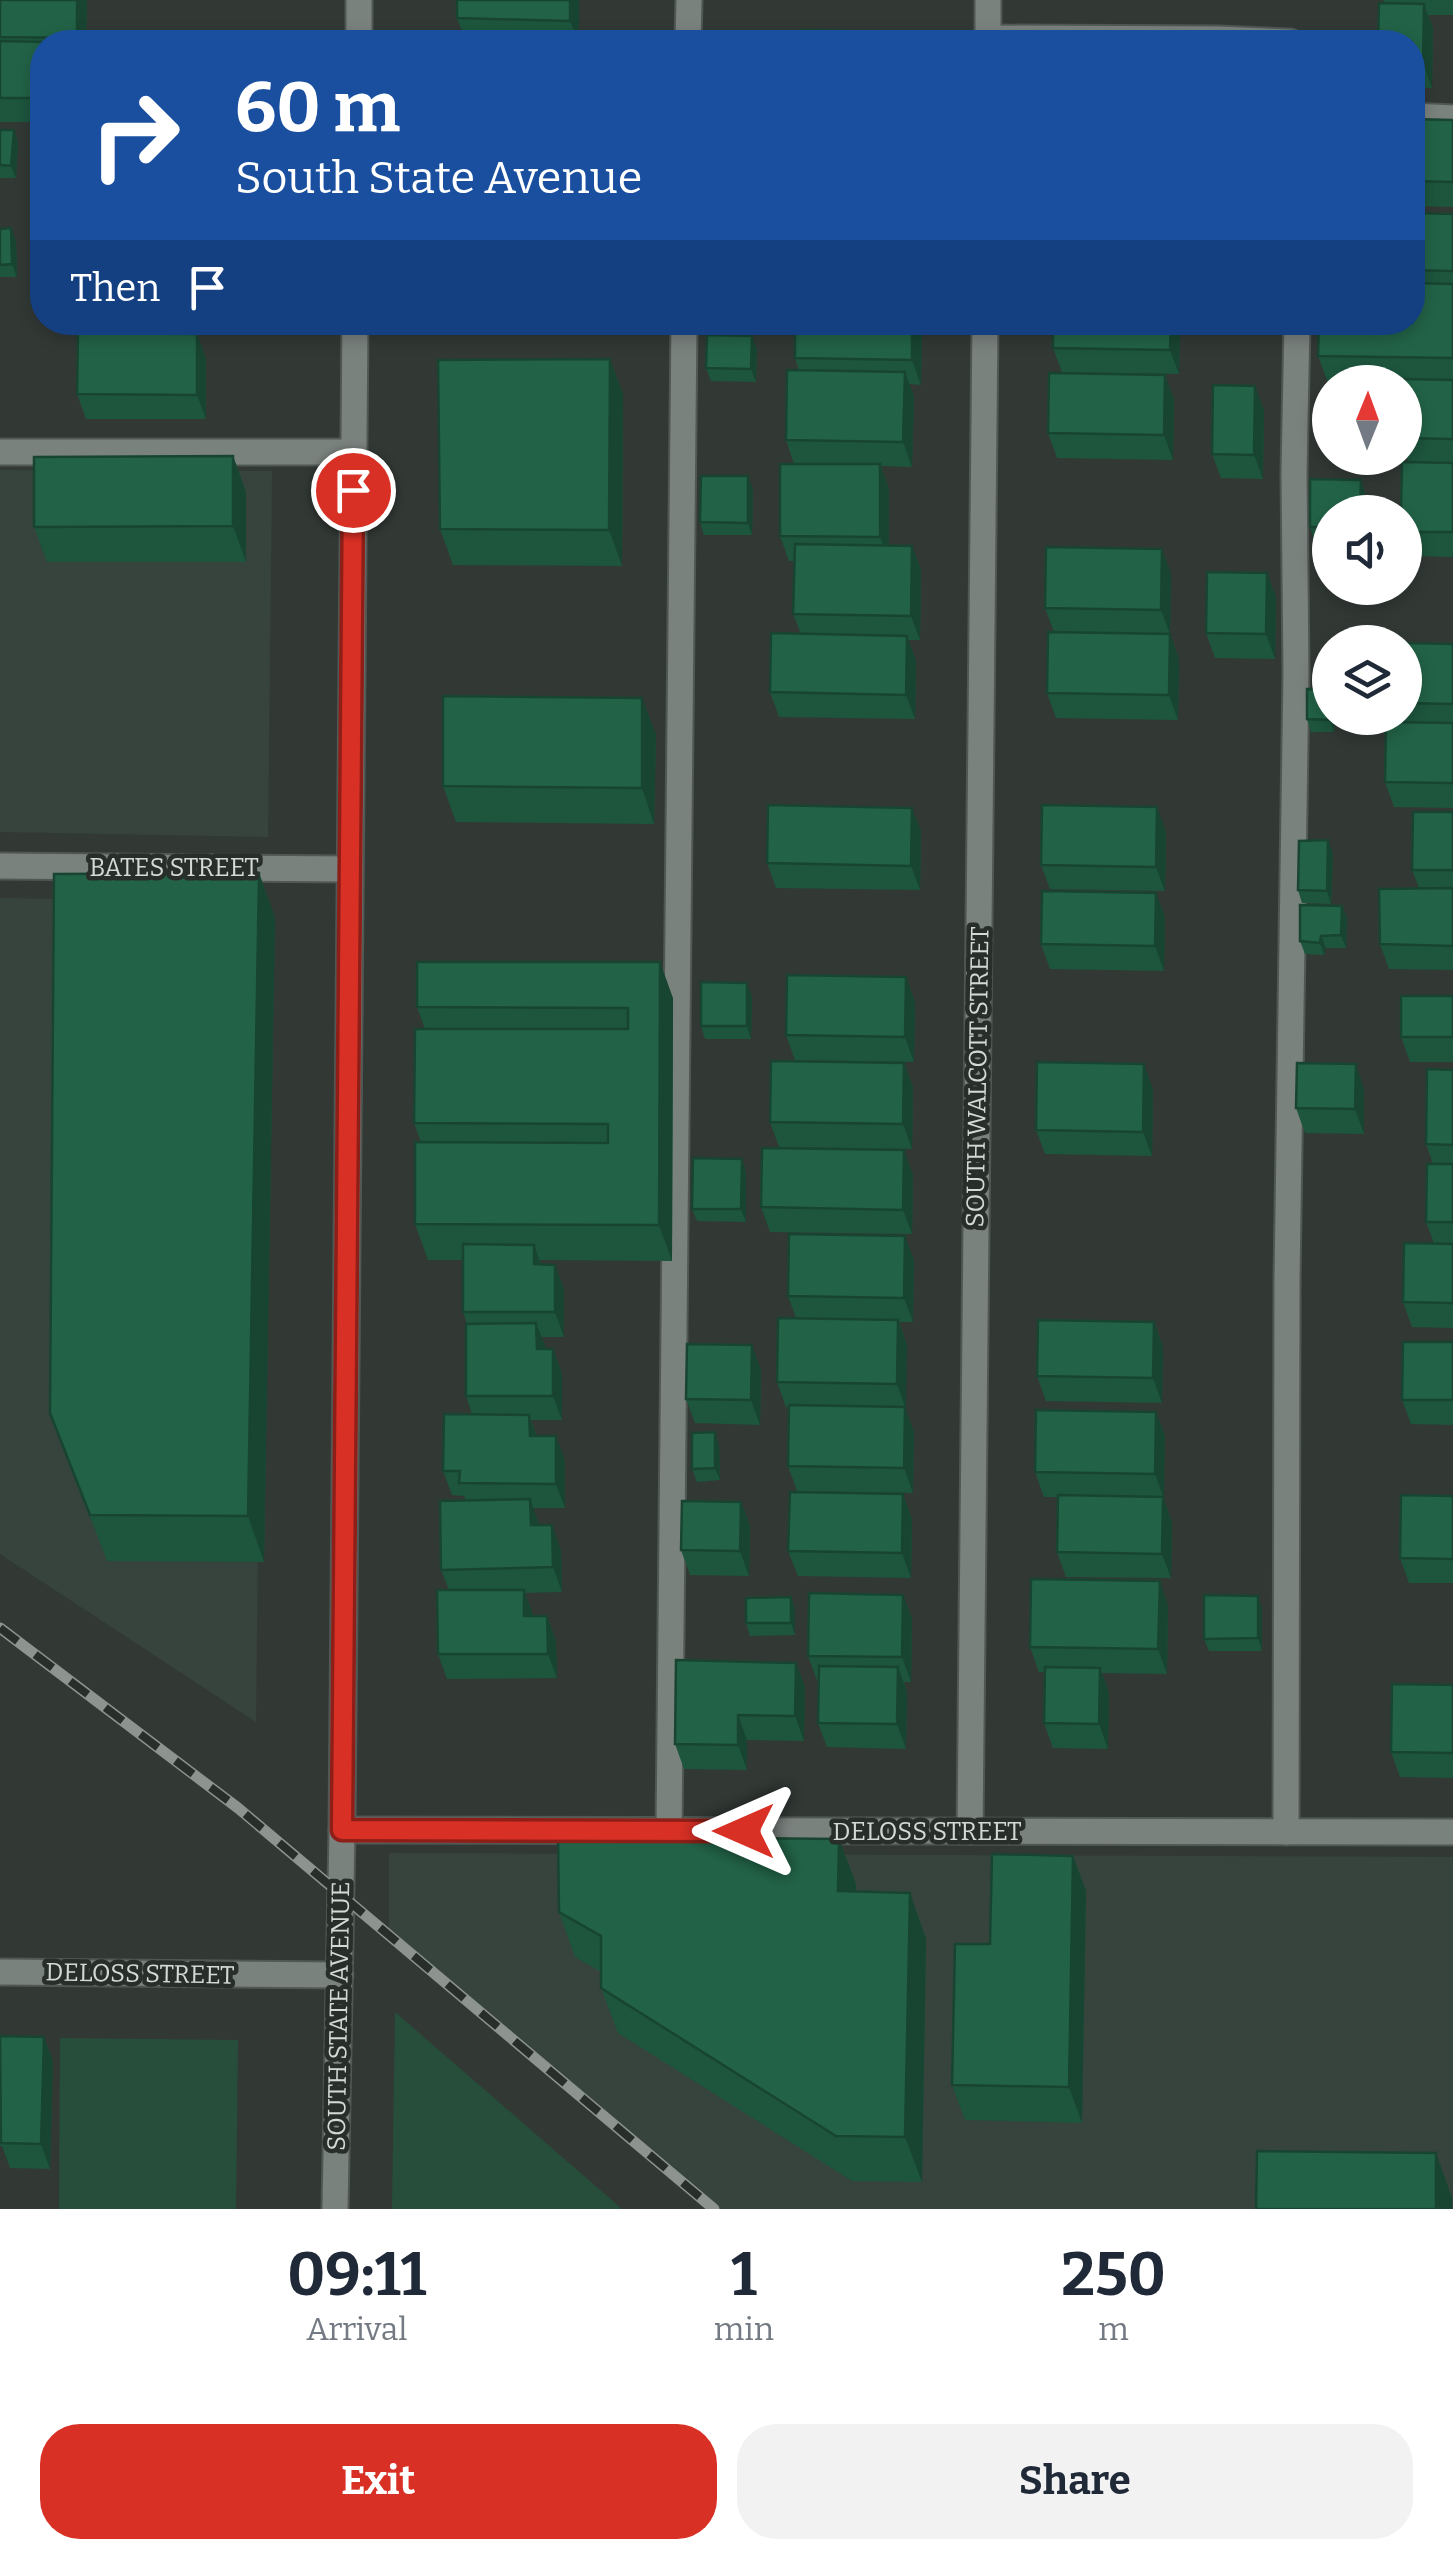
<!DOCTYPE html>
<html lang="en">
<head>
<meta charset="utf-8">
<style>
	body { margin:0; font-family:Bitter,serif; background:#f2f2f3; color:#1f2937; height:100vh; display:flex; flex-direction:column; font-size:38px; white-space:nowrap }
	* { box-sizing:border-box; margin:0 }
	p { font-size:32px; color:#747a83 }
	.icon { flex:none; width:55px; height:55px; fill:none; stroke:currentColor; stroke-width:2; stroke-linecap:round; stroke-linejoin:round }
	.map { position:relative; height:2209px; overflow:hidden }
	.side { display:flex; flex-direction:column; background:#fff; flex:1 }
	.side>* { flex:none }
	.guide { position:absolute; left:30px; top:30px; width:1395px; height:305px; border-radius:40px; box-shadow:0 5px 15px #0003; background:#1a4fa0; color:#fff; overflow:hidden }
	.needle { width:65px; rotate:1deg }
	.tools { position:absolute; left:1312px; top:365px; display:grid; gap:20px }
	.tools a { display:grid; place-items:center; width:110px; height:110px; border-radius:50%; background:#fff; box-shadow:0 5px 15px #0003; font-size:50px }
	.pin { position:absolute; display:grid; place-items:center; width:85px; height:85px; color:#fff; margin:-42px; border:5px solid #fff; border-radius:50%; box-shadow:0 2px 10px #0007 }
	.me { position:absolute; width:110px; margin:-55px; rotate:270deg; stroke-linejoin:round; filter:drop-shadow(0 0 8px #0008) }
	.turn { display:flex; align-items:center; gap:35px; height:210px; padding:0 40px; font-size:45px }
	.turn .icon { width:130px; height:130px; stroke-width:2.5 }
	.turn b { display:block; font-size:70px; line-height:85px }
	.then { display:flex; align-items:center; height:95px; padding:0 40px; background:#0003; gap:20px; font-size:38px }
	.eta { display:flex; justify-content:space-evenly; align-items:center; height:170px; text-align:center }
	.eta b { font-size:60px; font-weight:700; line-height:70px }
	.action { display:flex; gap:20px; margin-top:auto; padding:20px 40px }
	.action a { flex:1; height:115px; border-radius:40px; background:#d93025; color:#fff; font-size:40px; font-weight:700; line-height:115px; text-align:center }
	.action a+a { background:#f2f2f3; color:#1f2937 }
	.map>svg:first-child { display:block }
	.built { fill:#36443d }
	.green { fill:#264e3b }
	.lines { fill:none; stroke-linecap:round; stroke-linejoin:round }
	.minor-casing { stroke:#515854; stroke-width:29 }
	.minor { stroke:#7a827e; stroke-width:25 }
	.rail-casing { stroke:#8d938f; stroke-width:11 }
	.rail { stroke:#282f2b; stroke-width:8; stroke-dasharray:22; stroke-linecap:butt }
	.wall { fill:#1d553d }
	.shaded-wall { fill:#184532 }
	.building { fill:#226347; stroke:#184532; stroke-width:2.5 }
	.route-casing { stroke:#8d1f18; stroke-width:25 }
	.route { stroke:#d93025; stroke-width:18 }
	.labels { text-anchor:middle; stroke-width:9; stroke-linejoin:round; paint-order:stroke }
	.street-label { font-size:25px; fill:#d4d9d6; stroke:#282f2b }
</style>
</head>
<body>
<div class="map">
<svg width="1453" height="2209" viewBox="0 0 1453 2209">
	<rect width="100%" height="100%" fill="#323935"/>
	<g class="built">
		<polygon points="0,470 272,471 268,837 0,832"/>
		<polygon points="0,898 265,902 256,1722 0,1554"/>
		<polygon points="389,1853 1453,1857 1453,2209 714,2209 389,1934"/>
	</g>
	<g class="green">
		<polygon points="395,2012 622,2209 392,2209"/>
		<polygon points="60,2038 238,2040 236,2209 59,2209"/>
	</g>
	<g class="lines">
		<defs>
			<g id="minor">
				<polyline points="988,38 1219,39 1290,42"/>
				<polyline points="359,42 359,0"/>
				<polyline points="688,42 689,0"/>
				<polyline points="988,42 988,0"/>
				<polyline points="1412,116 1453,118"/>
				<polyline points="0,452 354,452"/>
				<polyline points="0,866 349,869"/>
				<polyline points="342,1830 1453,1832"/>
				<polyline points="669,1831 684,322"/>
				<polyline points="970,1831 985,322"/>
				<polyline points="1286,1832 1287,1280 1296,673 1294,473 1297,322"/>
				<polyline points="0,1972 340,1975"/>
				<polyline points="335,2209 342,1830 355,322"/>
			</g>
		</defs>
		<use href="#minor" class="minor-casing"/>
		<use href="#minor" class="minor"/>
		<defs>
			<polyline id="rail" points="0,1628 238,1808 714,2209"/>
		</defs>
		<use href="#rail" class="rail-casing"/>
		<use href="#rail" class="rail"/>
	</g>
	<g class="wall">
		<polygon points="0,0 87,0 86,42 42,42 42,122 0,122"/>
		<polygon points="579,0 579,42 466,42 457,18"/>
		<polygon points="1383,0 1453,0 1453,15 1428,15 1433,28 1432,88 1412,87 1412,42"/>
		<polygon points="1412,119 1453,120 1453,207 1412,206"/>
		<polygon points="0,130 14,130 18,143 16,178 0,178"/>
		<polygon points="1412,213 1453,214 1453,557 1410,556 1405,544 1405,512 1408,462 1405,453 1405,382 1330,382 1330,388 1318,356 1412,322"/>
		<polygon points="0,229 16,241 17,277 0,277"/>
		<polygon points="795,322 919,322 922,328 921,385 909,384 914,397 912,467 881,466 889,489 889,545 912,546 921,570 920,640 908,640 916,661 915,719 779,717 770,692 801,634 793,614 794,561 789,561 780,536 794,464 786,440 799,371 795,358"/>
		<polygon points="1053,322 1180,322 1179,374 1062,372 1053,348"/>
		<polygon points="197,334 206,359 206,419 86,419 77,394"/>
		<polygon points="757,349 756,382 711,381 706,368"/>
		<polygon points="1165,375 1174,400 1173,460 1057,458 1048,433"/>
		<polygon points="623,394 622,566 453,565 440,529"/>
		<polygon points="1330,394 1330,427 1327,427 1322,414"/>
		<polygon points="1264,410 1263,479 1221,478 1212,454"/>
		<polygon points="233,456 246,492 246,562 47,562 34,527"/>
		<polygon points="1310,479 1361,480 1365,493 1365,512 1330,512 1330,540 1314,540 1310,527"/>
		<polygon points="753,489 752,535 704,535 700,522"/>
		<polygon points="1171,573 1170,634 1179,659 1178,720 1056,718 1047,693 1054,632 1045,608"/>
		<polygon points="1267,573 1276,598 1275,659 1215,658 1206,633"/>
		<polygon points="1405,643 1453,644 1453,808 1394,807 1385,782 1386,722 1385,718 1405,718"/>
		<polygon points="1335,718 1334,732 1311,732 1307,719"/>
		<polygon points="656,734 654,824 456,822 443,786"/>
		<polygon points="912,808 921,832 920,890 776,888 767,863"/>
		<polygon points="1453,812 1453,970 1389,969 1380,944 1419,888 1412,870"/>
		<polygon points="1166,832 1165,891 1050,889 1041,865"/>
		<polygon points="1333,853 1331,904 1302,903 1298,890"/>
		<polygon points="259,873 275,918 264,1562 107,1561 50,1413"/>
		<polygon points="1342,906 1347,918 1346,948 1326,948 1324,955 1305,954 1300,941"/>
		<polygon points="1165,917 1164,971 1050,969 1041,944"/>
		<polygon points="752,996 751,1039 705,1039 701,1026"/>
		<polygon points="1453,996 1453,1062 1410,1062 1401,1037"/>
		<polygon points="673,998 672,1261 540,1260 541,1265 555,1265 564,1289 564,1337 541,1337 546,1349 553,1349 562,1374 562,1420 531,1420 537,1436 565,1460 565,1508 533,1508 539,1525 561,1550 562,1592 525,1593 533,1616 547,1616 556,1641 557,1678 447,1679 438,1654 449,1590 441,1570 466,1500 464,1496 452,1495 443,1471 472,1414 466,1396 467,1324 463,1312 463,1260 428,1260 415,1224 421,1142 414,1123 425,1029 417,1007"/>
		<polygon points="915,1002 914,1062 795,1060 786,1035"/>
		<polygon points="904,1063 913,1088 912,1149 779,1147 770,1122"/>
		<polygon points="1453,1070 1453,1328 1412,1327 1403,1302 1434,1243 1426,1222 1433,1164 1426,1144"/>
		<polygon points="1153,1089 1152,1156 1045,1154 1036,1130"/>
		<polygon points="1364,1089 1364,1134 1305,1133 1296,1108"/>
		<polygon points="742,1159 746,1172 746,1222 697,1221 692,1209"/>
		<polygon points="913,1175 912,1234 770,1232 761,1207"/>
		<polygon points="914,1260 913,1322 899,1322 907,1345 905,1409 914,1432 913,1493 797,1491 788,1466 789,1407 786,1407 777,1382 796,1318 788,1296"/>
		<polygon points="1154,1322 1163,1347 1162,1403 1046,1401 1037,1376"/>
		<polygon points="1453,1342 1453,1425 1411,1424 1402,1400"/>
		<polygon points="761,1370 760,1425 695,1423 686,1399"/>
		<polygon points="1156,1412 1165,1436 1163,1499 1172,1522 1171,1578 1066,1577 1057,1552 1058,1497 1044,1497 1035,1472"/>
		<polygon points="719,1445 720,1480 697,1482 692,1469"/>
		<polygon points="903,1494 912,1519 911,1578 798,1576 788,1551"/>
		<polygon points="1453,1496 1453,1583 1409,1583 1400,1558"/>
		<polygon points="741,1502 750,1526 749,1576 690,1575 681,1550"/>
		<polygon points="903,1595 912,1619 911,1682 904,1682 907,1692 906,1749 827,1747 818,1723 819,1680 817,1680 808,1656"/>
		<polygon points="791,1597 795,1609 795,1635 750,1636 746,1623"/>
		<polygon points="1168,1606 1167,1674 1102,1673 1109,1693 1108,1749 1053,1748 1044,1723 1045,1672 1039,1672 1030,1647"/>
		<polygon points="1262,1608 1262,1651 1209,1651 1204,1639"/>
		<polygon points="796,1663 805,1687 804,1741 747,1740 747,1770 684,1769 675,1744"/>
		<polygon points="1453,1685 1453,1778 1400,1777 1391,1752"/>
		<polygon points="839,1839 856,1884 856,1891 910,1893 926,1939 922,2182 852,2181 618,2033 601,1988 601,1972 575,1957 559,1912"/>
		<polygon points="1073,1856 1086,1891 1082,2123 965,2120 952,2085 990,1944"/>
		<polygon points="0,2036 44,2037 53,2061 50,2169 10,2168 2,2146 0,2146"/>
	</g>
	<g class="shaded-wall">
		<polygon points="77,0 87,0 86,42 78,42 77,38"/>
		<polygon points="570,0 579,0 579,42 570,21"/>
		<polygon points="1424,4 1433,28 1432,88 1423,63"/>
		<polygon points="14,130 18,143 16,178 11,166"/>
		<polygon points="11,228 16,241 17,277 12,264"/>
		<polygon points="912,322 919,322 922,328 921,385 912,360"/>
		<polygon points="1171,322 1180,322 1179,374 1170,350"/>
		<polygon points="197,334 206,359 206,419 197,395"/>
		<polygon points="752,336 757,349 756,382 751,369"/>
		<polygon points="610,359 623,394 622,566 609,530"/>
		<polygon points="905,372 914,397 912,467 903,442"/>
		<polygon points="1165,375 1174,400 1173,460 1164,435"/>
		<polygon points="1255,386 1264,410 1263,479 1254,455"/>
		<polygon points="233,456 246,492 246,562 233,526"/>
		<polygon points="880,464 889,489 889,561 880,537"/>
		<polygon points="748,476 753,489 752,535 748,523"/>
		<polygon points="1361,480 1365,493 1365,512 1360,512"/>
		<polygon points="912,546 921,570 920,640 911,616"/>
		<polygon points="1162,549 1171,573 1170,634 1161,610"/>
		<polygon points="1267,573 1276,598 1275,659 1266,634"/>
		<polygon points="1170,634 1179,659 1178,720 1169,695"/>
		<polygon points="907,636 916,661 915,719 906,695"/>
		<polygon points="642,698 656,734 654,824 642,788"/>
		<polygon points="1330,718 1335,718 1334,732 1330,720"/>
		<polygon points="1157,807 1166,832 1165,891 1156,867"/>
		<polygon points="912,808 921,832 920,890 911,866"/>
		<polygon points="1328,840 1333,853 1331,904 1327,891"/>
		<polygon points="259,873 275,918 264,1562 248,1516"/>
		<polygon points="1156,893 1165,917 1164,971 1155,946"/>
		<polygon points="1342,906 1347,918 1346,948 1341,935"/>
		<polygon points="1321,936 1326,948 1324,955 1320,943"/>
		<polygon points="660,962 673,998 672,1261 659,1225"/>
		<polygon points="906,977 915,1002 914,1062 905,1037"/>
		<polygon points="747,983 752,996 751,1039 747,1026"/>
		<polygon points="904,1063 913,1088 912,1149 903,1124"/>
		<polygon points="1144,1064 1153,1089 1152,1156 1143,1132"/>
		<polygon points="1356,1064 1364,1089 1364,1134 1355,1109"/>
		<polygon points="904,1150 913,1175 912,1234 903,1210"/>
		<polygon points="742,1159 746,1172 746,1222 741,1209"/>
		<polygon points="905,1236 914,1260 913,1322 904,1298"/>
		<polygon points="534,1245 543,1270 534,1264"/>
		<polygon points="555,1265 564,1289 564,1337 555,1312"/>
		<polygon points="898,1320 907,1345 906,1409 897,1384"/>
		<polygon points="1154,1322 1163,1347 1162,1403 1153,1378"/>
		<polygon points="536,1323 546,1348 546,1374 537,1349"/>
		<polygon points="752,1345 761,1370 760,1425 751,1400"/>
		<polygon points="553,1349 562,1374 562,1420 553,1396"/>
		<polygon points="905,1407 914,1432 913,1493 904,1468"/>
		<polygon points="1156,1412 1165,1436 1164,1499 1155,1474"/>
		<polygon points="529,1415 538,1440 530,1436"/>
		<polygon points="715,1432 719,1445 720,1480 715,1468"/>
		<polygon points="556,1436 565,1460 565,1508 556,1484"/>
		<polygon points="903,1494 912,1519 911,1578 902,1553"/>
		<polygon points="1163,1497 1172,1522 1171,1578 1162,1554"/>
		<polygon points="530,1499 539,1523 540,1550 531,1525"/>
		<polygon points="741,1502 750,1526 749,1576 740,1551"/>
		<polygon points="552,1525 561,1550 562,1592 553,1567"/>
		<polygon points="1160,1581 1168,1606 1167,1674 1158,1649"/>
		<polygon points="524,1590 533,1614 533,1641 524,1616"/>
		<polygon points="903,1595 912,1619 911,1682 902,1657"/>
		<polygon points="1258,1596 1262,1608 1262,1651 1258,1638"/>
		<polygon points="791,1597 795,1609 795,1635 791,1623"/>
		<polygon points="547,1616 556,1641 557,1678 548,1654"/>
		<polygon points="796,1663 805,1687 804,1741 795,1716"/>
		<polygon points="898,1667 907,1692 906,1749 897,1724"/>
		<polygon points="1100,1668 1109,1693 1108,1749 1099,1724"/>
		<polygon points="738,1715 747,1740 747,1770 738,1745"/>
		<polygon points="839,1839 856,1884 855,1936 838,1891"/>
		<polygon points="1073,1856 1086,1891 1082,2123 1069,2087"/>
		<polygon points="910,1893 926,1939 922,2182 905,2137"/>
		<polygon points="44,2037 53,2061 50,2169 41,2144"/>
		<polygon points="1436,2153 1452,2198 1452,2209 1436,2209"/>
	</g>
	<g class="building">
		<polygon points="0,0 77,0 77,38 0,37"/>
		<polygon points="457,0 570,0 570,21 457,18"/>
		<polygon points="1379,3 1424,4 1423,63 1412,63 1412,42 1378,42"/>
		<polygon points="802,30 915,32 915,42 802,42"/>
		<polygon points="0,41 43,42 42,98 0,98"/>
		<polygon points="1412,119 1453,120 1453,182 1412,181"/>
		<polygon points="0,130 14,130 11,166 0,165"/>
		<polygon points="1412,213 1453,214 1453,271 1412,270"/>
		<polygon points="11,228 12,264 0,265 0,229"/>
		<polygon points="1412,283 1453,284 1453,358 1318,356 1319,322 1412,322"/>
		<polygon points="795,322 912,322 912,360 795,358"/>
		<polygon points="1053,322 1171,322 1170,350 1053,348"/>
		<polygon points="78,333 197,334 197,395 77,394"/>
		<polygon points="707,335 752,336 751,369 706,368"/>
		<polygon points="610,359 609,530 440,529 438,360"/>
		<polygon points="787,370 905,372 903,442 786,440"/>
		<polygon points="1049,373 1165,375 1164,435 1048,433"/>
		<polygon points="1400,379 1453,380 1453,439 1405,438 1405,382 1400,382"/>
		<polygon points="1213,385 1255,386 1254,455 1212,454"/>
		<polygon points="1324,394 1330,394 1330,414 1322,414"/>
		<polygon points="233,456 233,526 34,527 34,457"/>
		<polygon points="1402,462 1453,463 1453,532 1405,532 1405,512 1401,512"/>
		<polygon points="780,464 880,464 880,537 780,536"/>
		<polygon points="701,476 748,476 748,523 700,522"/>
		<polygon points="1310,479 1361,480 1360,512 1330,512 1330,527 1310,527"/>
		<polygon points="795,544 912,546 911,616 793,614"/>
		<polygon points="1046,547 1162,549 1161,610 1045,608"/>
		<polygon points="1207,572 1267,573 1266,634 1206,633"/>
		<polygon points="1048,632 1170,634 1169,695 1047,693"/>
		<polygon points="771,633 907,636 906,695 770,692"/>
		<polygon points="1405,643 1453,644 1453,704 1405,703"/>
		<polygon points="1307,689 1330,690 1330,720 1307,719"/>
		<polygon points="443,696 642,698 642,788 443,786"/>
		<polygon points="1386,722 1453,723 1453,783 1385,782"/>
		<polygon points="768,805 912,808 911,866 767,863"/>
		<polygon points="1042,805 1157,807 1156,867 1041,865"/>
		<polygon points="1413,812 1453,812 1453,870 1412,870"/>
		<polygon points="1328,840 1327,891 1298,890 1299,841"/>
		<polygon points="259,873 248,1516 90,1515 50,1413 54,874"/>
		<polygon points="1453,888 1453,946 1380,944 1379,889"/>
		<polygon points="1042,891 1156,893 1155,946 1041,944"/>
		<polygon points="1300,905 1342,906 1341,935 1321,936 1320,943 1300,941"/>
		<polygon points="417,962 660,962 659,1225 415,1224 415,1142 608,1143 608,1124 414,1123 415,1029 628,1029 628,1008 417,1007"/>
		<polygon points="787,975 906,977 905,1037 786,1035"/>
		<polygon points="701,982 747,983 747,1026 701,1026"/>
		<rect x="1401" y="996" width="52" height="41"/>
		<polygon points="771,1061 904,1063 903,1124 770,1122"/>
		<polygon points="1037,1062 1144,1064 1143,1132 1036,1130"/>
		<polygon points="1297,1063 1356,1064 1355,1109 1296,1108"/>
		<polygon points="1427,1069 1453,1070 1453,1145 1426,1144"/>
		<polygon points="762,1148 904,1150 903,1210 761,1207"/>
		<polygon points="693,1158 742,1159 741,1209 692,1209"/>
		<polygon points="1427,1164 1453,1164 1453,1222 1426,1222"/>
		<polygon points="789,1234 905,1236 904,1298 788,1296"/>
		<polygon points="1404,1243 1453,1244 1453,1303 1403,1302"/>
		<polygon points="463,1244 534,1245 534,1264 555,1265 555,1312 463,1312"/>
		<polygon points="778,1318 898,1320 897,1384 777,1382"/>
		<polygon points="1038,1320 1154,1322 1153,1378 1037,1376"/>
		<polygon points="536,1323 537,1349 553,1349 553,1396 466,1396 466,1324"/>
		<polygon points="1403,1342 1453,1342 1453,1400 1402,1400"/>
		<polygon points="687,1344 752,1345 751,1400 686,1399"/>
		<polygon points="789,1405 905,1407 904,1468 788,1466"/>
		<polygon points="1036,1410 1156,1412 1155,1474 1035,1472"/>
		<polygon points="444,1414 529,1415 530,1436 556,1436 556,1484 459,1483 460,1471 443,1471"/>
		<polygon points="715,1432 715,1468 692,1469 692,1433"/>
		<polygon points="790,1492 903,1494 902,1553 788,1551"/>
		<polygon points="1058,1495 1163,1497 1162,1554 1057,1552"/>
		<polygon points="1401,1495 1453,1496 1453,1559 1400,1558"/>
		<polygon points="530,1499 531,1525 552,1525 553,1567 441,1570 440,1501"/>
		<polygon points="682,1501 741,1502 740,1551 681,1550"/>
		<polygon points="1031,1579 1160,1581 1158,1649 1030,1647"/>
		<polygon points="437,1590 524,1590 524,1616 547,1616 548,1654 438,1654"/>
		<polygon points="809,1593 903,1595 902,1657 808,1656"/>
		<polygon points="1204,1595 1258,1596 1258,1638 1204,1639"/>
		<polygon points="791,1597 791,1623 746,1623 746,1598"/>
		<polygon points="676,1660 796,1663 795,1716 738,1715 738,1745 675,1744"/>
		<polygon points="819,1666 898,1667 897,1724 818,1723"/>
		<polygon points="1045,1667 1100,1668 1099,1724 1044,1723"/>
		<polygon points="1392,1684 1453,1685 1453,1753 1391,1752"/>
		<polygon points="558,1836 839,1839 838,1891 910,1893 905,2137 836,2136 601,1988 601,1936 559,1912"/>
		<polygon points="992,1854 1073,1856 1069,2087 952,2085 955,1944 990,1944"/>
		<polygon points="0,2036 44,2037 41,2144 1,2143"/>
		<polygon points="1257,2151 1436,2153 1436,2209 1256,2209"/>
	</g>
	<g class="lines">
		<defs>
			<polyline id="route" points="353,490 342,1830 744,1831"/>
		</defs>
		<use href="#route" class="route-casing"/>
		<use href="#route" class="route"/>
	</g>
	<g class="labels">
		<g class="street-label">
			<text x="174" y="876">BATES STREET</text>
			<text transform="translate(977 1077) rotate(-89)" y="9">SOUTH WALCOTT STREET</text>
			<text x="927" y="1840">DELOSS STREET</text>
			<text transform="translate(140 1973) rotate(1)" y="9">DELOSS STREET</text>
			<text transform="translate(338 2016) rotate(-89)" y="9">SOUTH STATE AVENUE</text>
		</g>
	</g>
</svg>
<div class="tools">
<a><svg class="needle" viewBox="-14 -14 28 28"><path d="M0-13l5 13h-10z" fill="#e53935"/><path d="M0 13l5-13h-10z" fill="#747a83"/></svg></a>
<a><svg class="icon" aria-label="sound" viewBox="0 0 24 24"><path d="M4 9h4l5-4v14l-5-4H4zM17 9q2 3 0 6"/></svg></a>
<a><svg class="icon" aria-label="layers" viewBox="0 0 24 24"><path d="M12 4l9 5-9 5-9-5zM3 14l9 5 9-5"/></svg></a>
</div>
<div class="pin" style="left:353px;top:490px;background:#d93025"><svg class="icon" aria-label="arrive" viewBox="0 0 24 24"><path d="M6 21V4h12l-3 4 3 4H6"/></svg></div>
<svg class="me" style="left:744px;top:1831px" viewBox="-20 -20 40 40"><path d="M0-17L14 15 0 8-14 15z" fill="#d93025" stroke="#fff" stroke-width="4"/></svg>
<div class="guide">
<div class="turn"><svg class="icon" aria-label="right" viewBox="0 0 24 24"><path d="M7 20v-9h11M14 6l5 5-5 5"/></svg><div><b>60 m</b>South State Avenue</div></div>
<div class="then">Then<svg class="icon" aria-label="arrive" viewBox="0 0 24 24"><path d="M6 21V4h12l-3 4 3 4H6"/></svg></div>
</div>
</div>
<section class="side">
<div class="eta">
<div><b>09:11</b><p>Arrival</p></div>
<div><b>1</b><p>min</p></div>
<div><b>250</b><p>m</p></div>
</div>
<div class="action"><a>Exit</a><a>Share</a></div>
</section>
</body>
</html>
